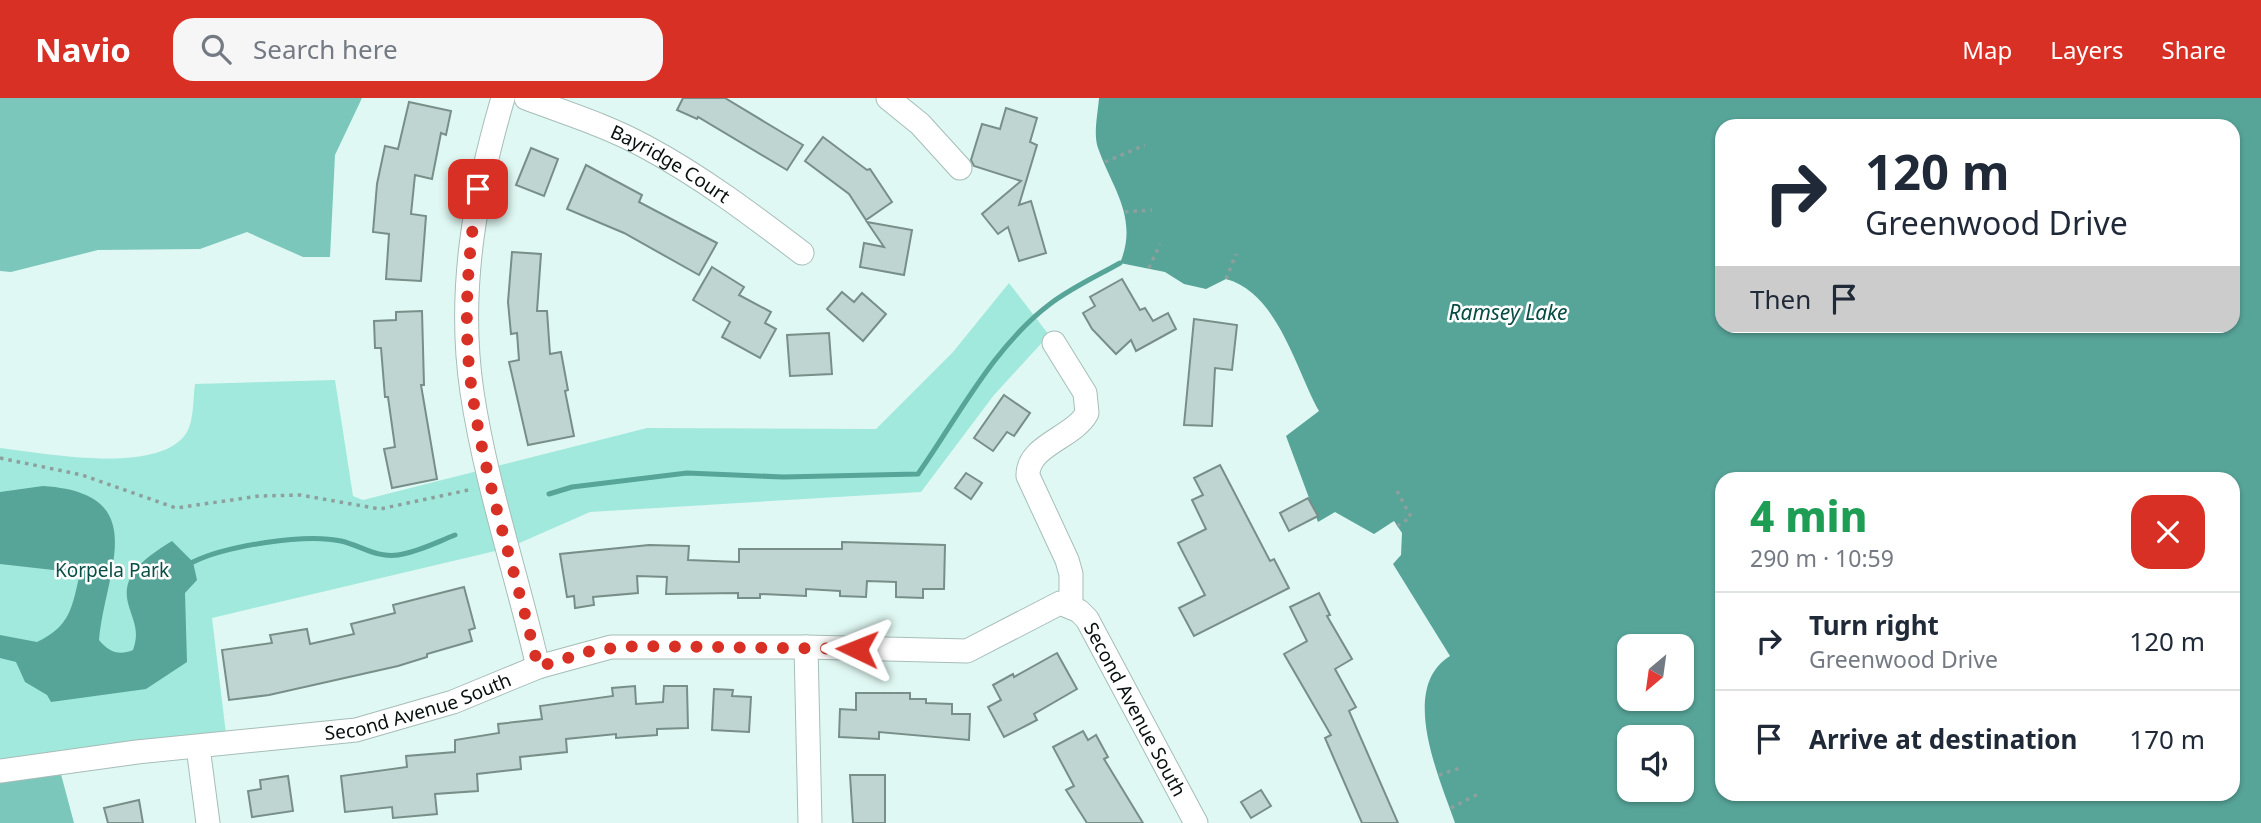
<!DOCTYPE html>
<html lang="en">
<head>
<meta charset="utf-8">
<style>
	body { margin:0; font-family:"Noto Sans",sans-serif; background:#f6f6f7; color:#1f2937; height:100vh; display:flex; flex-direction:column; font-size:26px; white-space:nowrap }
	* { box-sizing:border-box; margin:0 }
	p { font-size:23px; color:#747a83 }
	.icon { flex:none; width:38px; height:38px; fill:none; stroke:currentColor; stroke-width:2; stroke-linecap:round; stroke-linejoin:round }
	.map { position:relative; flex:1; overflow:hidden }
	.sheet { position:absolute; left:1715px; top:374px; width:525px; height:329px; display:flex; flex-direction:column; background:#fff; border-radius:21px; box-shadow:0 2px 5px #0004 }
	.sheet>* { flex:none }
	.hud { position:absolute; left:1715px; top:21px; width:525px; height:214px; border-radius:21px; box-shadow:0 2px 5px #0004; background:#fff; color:#1f2937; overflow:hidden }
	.needle { width:46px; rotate:209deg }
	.buttons { position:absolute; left:1617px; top:536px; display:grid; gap:14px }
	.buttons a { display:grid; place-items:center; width:77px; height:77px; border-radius:14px; background:#fff; box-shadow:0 2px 5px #0004; font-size:35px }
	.pin { position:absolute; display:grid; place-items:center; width:60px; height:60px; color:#fff; margin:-30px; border-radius:14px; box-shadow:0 4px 10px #0006 }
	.me { position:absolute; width:77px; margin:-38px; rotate:272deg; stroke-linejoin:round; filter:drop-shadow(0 0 5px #0008) }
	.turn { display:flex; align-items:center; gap:24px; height:147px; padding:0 35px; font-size:32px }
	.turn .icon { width:91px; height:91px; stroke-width:2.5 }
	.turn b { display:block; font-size:49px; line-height:60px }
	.then { display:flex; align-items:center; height:66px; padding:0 35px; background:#0003; gap:14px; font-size:26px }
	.round { display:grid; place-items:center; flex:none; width:74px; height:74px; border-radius:21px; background:#f6f6f7 }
	.overview { display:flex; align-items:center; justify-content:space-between; height:119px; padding:0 35px }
	h1 { font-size:42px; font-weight:800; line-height:52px; color:#1e9e55 }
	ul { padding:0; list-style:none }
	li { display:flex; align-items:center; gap:21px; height:98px; padding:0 35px; border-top:2px solid #e0e1e3 }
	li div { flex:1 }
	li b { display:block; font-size:26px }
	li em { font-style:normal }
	header { display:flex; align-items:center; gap:42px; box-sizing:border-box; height:98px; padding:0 35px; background:#d93025; color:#fff }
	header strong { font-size:33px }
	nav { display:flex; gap:38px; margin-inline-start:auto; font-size:24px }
	.search { width:490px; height:63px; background:#f6f6f7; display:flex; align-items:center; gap:18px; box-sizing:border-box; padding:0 24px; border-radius:21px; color:#747a83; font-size:26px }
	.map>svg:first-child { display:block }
	.green { fill:#a1e9dc }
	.forest { fill:#7bc7bb }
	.water { fill:#57a498; fill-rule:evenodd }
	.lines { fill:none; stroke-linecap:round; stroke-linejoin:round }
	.stream { stroke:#57a498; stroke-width:5 }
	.building { fill:#bed5d1; stroke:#788e89; stroke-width:2 }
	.minor-casing { stroke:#a6bdb8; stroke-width:25 }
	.path { stroke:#8ea09d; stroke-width:3.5; stroke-dasharray:3.5 5; stroke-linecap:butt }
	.minor { stroke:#fff; stroke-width:23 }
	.route { stroke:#d93025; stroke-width:12; stroke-dasharray:0 21.6 }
	.labels { text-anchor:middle; stroke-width:5; stroke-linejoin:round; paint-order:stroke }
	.street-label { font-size:19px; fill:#08100f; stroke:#fff }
	.park-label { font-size:19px; fill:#0a4f47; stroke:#fff }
	.water-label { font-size:21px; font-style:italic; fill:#064d45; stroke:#fff }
</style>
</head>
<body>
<header>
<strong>Navio</strong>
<div class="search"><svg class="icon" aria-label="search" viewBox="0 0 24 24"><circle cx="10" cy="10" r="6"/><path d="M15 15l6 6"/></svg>Search here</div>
<nav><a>Map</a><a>Layers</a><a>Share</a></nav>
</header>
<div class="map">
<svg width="2261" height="725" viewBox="0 0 2261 725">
	<rect width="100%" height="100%" fill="#e0f8f3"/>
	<path class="green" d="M1009 185 1049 237 994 297 921 394 590 414 508 450 212 520 227 644 0 674V350C43 355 161 378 187 334 194 322 193 300 195 286L335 282 353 398 363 402 647 330 876 331 953 254Z"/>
	<g class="forest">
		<polygon points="0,0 362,0 335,57 330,159 303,159 247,134 200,151 98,152 11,174 0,173"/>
		<polygon points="58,665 74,725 0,725 0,674"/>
	</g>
	<g class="water">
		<path d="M1099 0H2261V725H1455C1440 681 1398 590 1450 558L1393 466 1401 457 1402 435 1394 423 1374 436 1335 414 1318 424 1286 338 1319 313C1296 272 1278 195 1226 181L1206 191 1184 186 1165 174 1120 165C1139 120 1112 90 1098 50 1093 36 1098 15 1099 0ZM1722 28H2233V228H1722ZM1722 382H2233V696H1722ZM1629 548H1682V600H1629ZM1629 639H1682V691H1629Z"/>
		<path d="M43 388C154 395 105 473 99 542 109 554 119 558 133 552 140 532 133 524 128 505 120 475 150 457 172 443L193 464 197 482 185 495 187 564 146 591 51 604 47 597 25 584 16 564 0 560V537L37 544C71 528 72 509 80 475L0 466V394Z"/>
	</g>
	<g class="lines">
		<g class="stream">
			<path d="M549 396 572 389 687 375 783 379 918 376C958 319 994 248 1050 206 1071 190 1097 178 1120 165"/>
			<path d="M193 464C226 448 305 435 341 443 362 448 376 460 398 457 418 454 437 444 455 437"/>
		</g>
	</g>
	<g class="building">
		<polygon points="683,0 725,0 803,47 787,72 698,19 697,21 677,12"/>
		<polygon points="409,4 451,13 446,37 441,35 432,81 415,77 411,116 426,118 421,183 386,181 389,136 373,134 377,86 385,48 398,51"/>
		<polygon points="1006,10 1037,20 1030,44 1037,47 1019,107 1031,103 1046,155 1019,163 1008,129 998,136 982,116 1021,83 974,68 971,62 982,26 1000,31"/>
		<polygon points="823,39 867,72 870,71 892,104 866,122 849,96 805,63"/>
		<polygon points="531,50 558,61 544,98 516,87"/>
		<polygon points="586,67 642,97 639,104 717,145 699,177 624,135 567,111"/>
		<polygon points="867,124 912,132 904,177 860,169 864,145 884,149"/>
		<polygon points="512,154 541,156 537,213 547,213 550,256 561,254 568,292 565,293 574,338 528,347 509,264 519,262 517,235 511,236 508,204"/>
		<polygon points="712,169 744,189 739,197 771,214 765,225 776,231 760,260 722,239 730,224 693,202"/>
		<polygon points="1122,181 1140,212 1145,210 1153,223 1168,215 1176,231 1136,253 1131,242 1116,256 1092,231 1083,215 1095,208 1090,199"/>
		<polygon points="842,194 854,204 862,195 886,216 863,243 827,211"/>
		<polygon points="422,213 424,287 421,287 437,381 392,390 384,351 395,349 388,299 385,299 381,250 375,250 374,223 396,222 396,214"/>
		<polygon points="1194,221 1237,227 1232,272 1215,270 1212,328 1184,327"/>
		<polygon points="829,235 832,276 790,278 787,237"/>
		<polygon points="1004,297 1030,315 1014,338 1007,334 993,353 974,340"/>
		<polygon points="1220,367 1270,463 1274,461 1289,490 1194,538 1179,510 1205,497 1178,445 1206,431 1192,402 1203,397 1194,380"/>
		<polygon points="966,375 982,385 971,401 955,390"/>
		<polygon points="1308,400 1318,418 1289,433 1280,415"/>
		<polygon points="842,444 945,447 944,491 923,491 923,500 896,499 896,484 867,483 866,499 840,498 840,493 806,491 806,498 760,496 760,500 738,500 738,495 666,496 667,479 637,478 638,495 593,499 594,507 575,510 574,498 567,499 560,456 649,447 689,448 688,462 739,464 739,451 842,451"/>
		<polygon points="464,489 475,530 469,532 472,543 427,556 427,559 398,568 269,597 229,602 222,552 272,545 270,537 307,531 310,546 354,536 351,526 395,515 393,507"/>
		<polygon points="1319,495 1330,517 1327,518 1352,561 1335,571 1356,609 1349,613 1398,725 1362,725 1325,640 1331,637 1284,556 1307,543 1290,509"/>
		<polygon points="1057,555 1077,591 1034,616 1037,622 1004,639 988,609 1001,602 993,587 1013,576 1014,579"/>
		<polygon points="635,588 636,606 663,604 664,588 687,588 688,630 657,631 657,637 616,640 616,636 566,641 567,654 520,659 521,671 477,676 478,693 435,696 437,716 393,720 392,709 345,714 341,678 407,669 406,658 455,654 455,642 499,635 498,626 542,621 540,608 613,598 612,590"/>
		<polygon points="714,591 733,592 732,598 751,599 749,634 712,632"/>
		<polygon points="856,595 910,595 910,601 926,601 926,605 952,606 952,616 970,616 969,642 879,634 879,641 839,639 840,611 856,612"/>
		<polygon points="1083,633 1088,642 1096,637 1108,659 1104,661 1143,725 1087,725 1066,692 1074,688 1053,649"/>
		<polygon points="850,677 885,677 885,725 853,725"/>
		<polygon points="288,678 293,713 252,719 248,693 261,691 260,682"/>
		<polygon points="1261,692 1271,708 1251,720 1241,704"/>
		<polygon points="139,702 143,725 108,725 104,710"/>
	</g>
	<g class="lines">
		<defs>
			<g id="minor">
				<path d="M503 0C475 95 457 194 472 294 486 387 517 477 538 569"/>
				<path id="s1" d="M526 0C566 15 608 28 646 49 702 79 752 117 802 155"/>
				<polyline points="888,0 920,26 960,70"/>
				<path d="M1054 245 1085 295 1087 315C1074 340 1027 347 1028 378L1067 462 1071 476V508"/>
				<polyline points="806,549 810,725"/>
				<polyline points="198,649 208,725"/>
				<path id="s2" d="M0 673 137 654 356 632 453 604 538 569 611 549H806L967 553 1060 505 1079 513 1087 521 1196 725"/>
			</g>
		</defs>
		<use href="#minor" class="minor-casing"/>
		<g class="path">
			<polyline points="1105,64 1145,47"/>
			<polyline points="1125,114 1152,112"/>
			<polyline points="1149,170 1160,146"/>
			<polyline points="1226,181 1236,156"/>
			<polyline points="0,360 82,377 176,410 259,398 300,397 380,411 473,391"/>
			<polyline points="1397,393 1411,419 1397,428"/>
			<polyline points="1439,677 1460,670"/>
			<polyline points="1451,710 1478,696"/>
		</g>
		<use href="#minor" class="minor"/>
	</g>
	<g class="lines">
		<path class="route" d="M478 91C468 157 462 227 472 293 485 386 517 477 538 569L594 552 637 548 857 551"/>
	</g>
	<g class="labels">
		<g class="street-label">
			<text dy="7" stroke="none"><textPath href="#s1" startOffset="159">Bayridge Court</textPath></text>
			<text dy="7" stroke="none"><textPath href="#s2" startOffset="424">Second Avenue South</textPath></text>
			<text dy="7" stroke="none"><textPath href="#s2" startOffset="1222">Second Avenue South</textPath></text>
		</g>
		<g class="park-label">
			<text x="112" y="479">Korpela Park</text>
		</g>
		<g class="water-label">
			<text x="1508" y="222">Ramsey Lake</text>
		</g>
	</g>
</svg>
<div class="buttons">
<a><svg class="needle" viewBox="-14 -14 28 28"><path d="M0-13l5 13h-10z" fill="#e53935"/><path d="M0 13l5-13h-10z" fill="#747a83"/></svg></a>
<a><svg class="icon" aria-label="sound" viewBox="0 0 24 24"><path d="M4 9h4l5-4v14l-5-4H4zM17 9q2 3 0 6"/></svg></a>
</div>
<div class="pin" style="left:478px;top:91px;background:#d93025"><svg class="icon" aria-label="arrive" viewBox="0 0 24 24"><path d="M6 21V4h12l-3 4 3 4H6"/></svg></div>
<svg class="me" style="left:857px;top:551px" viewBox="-20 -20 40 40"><path d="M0-17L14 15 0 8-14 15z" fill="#d93025" stroke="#fff" stroke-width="4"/></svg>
<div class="hud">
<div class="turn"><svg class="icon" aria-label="right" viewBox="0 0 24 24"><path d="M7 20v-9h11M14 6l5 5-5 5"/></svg><div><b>120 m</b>Greenwood Drive</div></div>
<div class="then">Then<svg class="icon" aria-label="arrive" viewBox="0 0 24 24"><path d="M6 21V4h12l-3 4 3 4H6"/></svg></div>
</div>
<section class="sheet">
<div class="overview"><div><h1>4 min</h1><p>290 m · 10:59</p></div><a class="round" style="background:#d93025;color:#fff"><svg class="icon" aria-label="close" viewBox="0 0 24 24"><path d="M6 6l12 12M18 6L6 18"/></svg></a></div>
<ul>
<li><svg class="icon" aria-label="right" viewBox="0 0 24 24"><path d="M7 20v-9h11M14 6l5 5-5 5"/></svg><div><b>Turn right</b><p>Greenwood Drive</p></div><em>120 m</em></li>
<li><svg class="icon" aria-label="arrive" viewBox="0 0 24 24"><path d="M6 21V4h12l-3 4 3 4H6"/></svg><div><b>Arrive at destination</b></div><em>170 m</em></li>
</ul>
</section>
</div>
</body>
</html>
